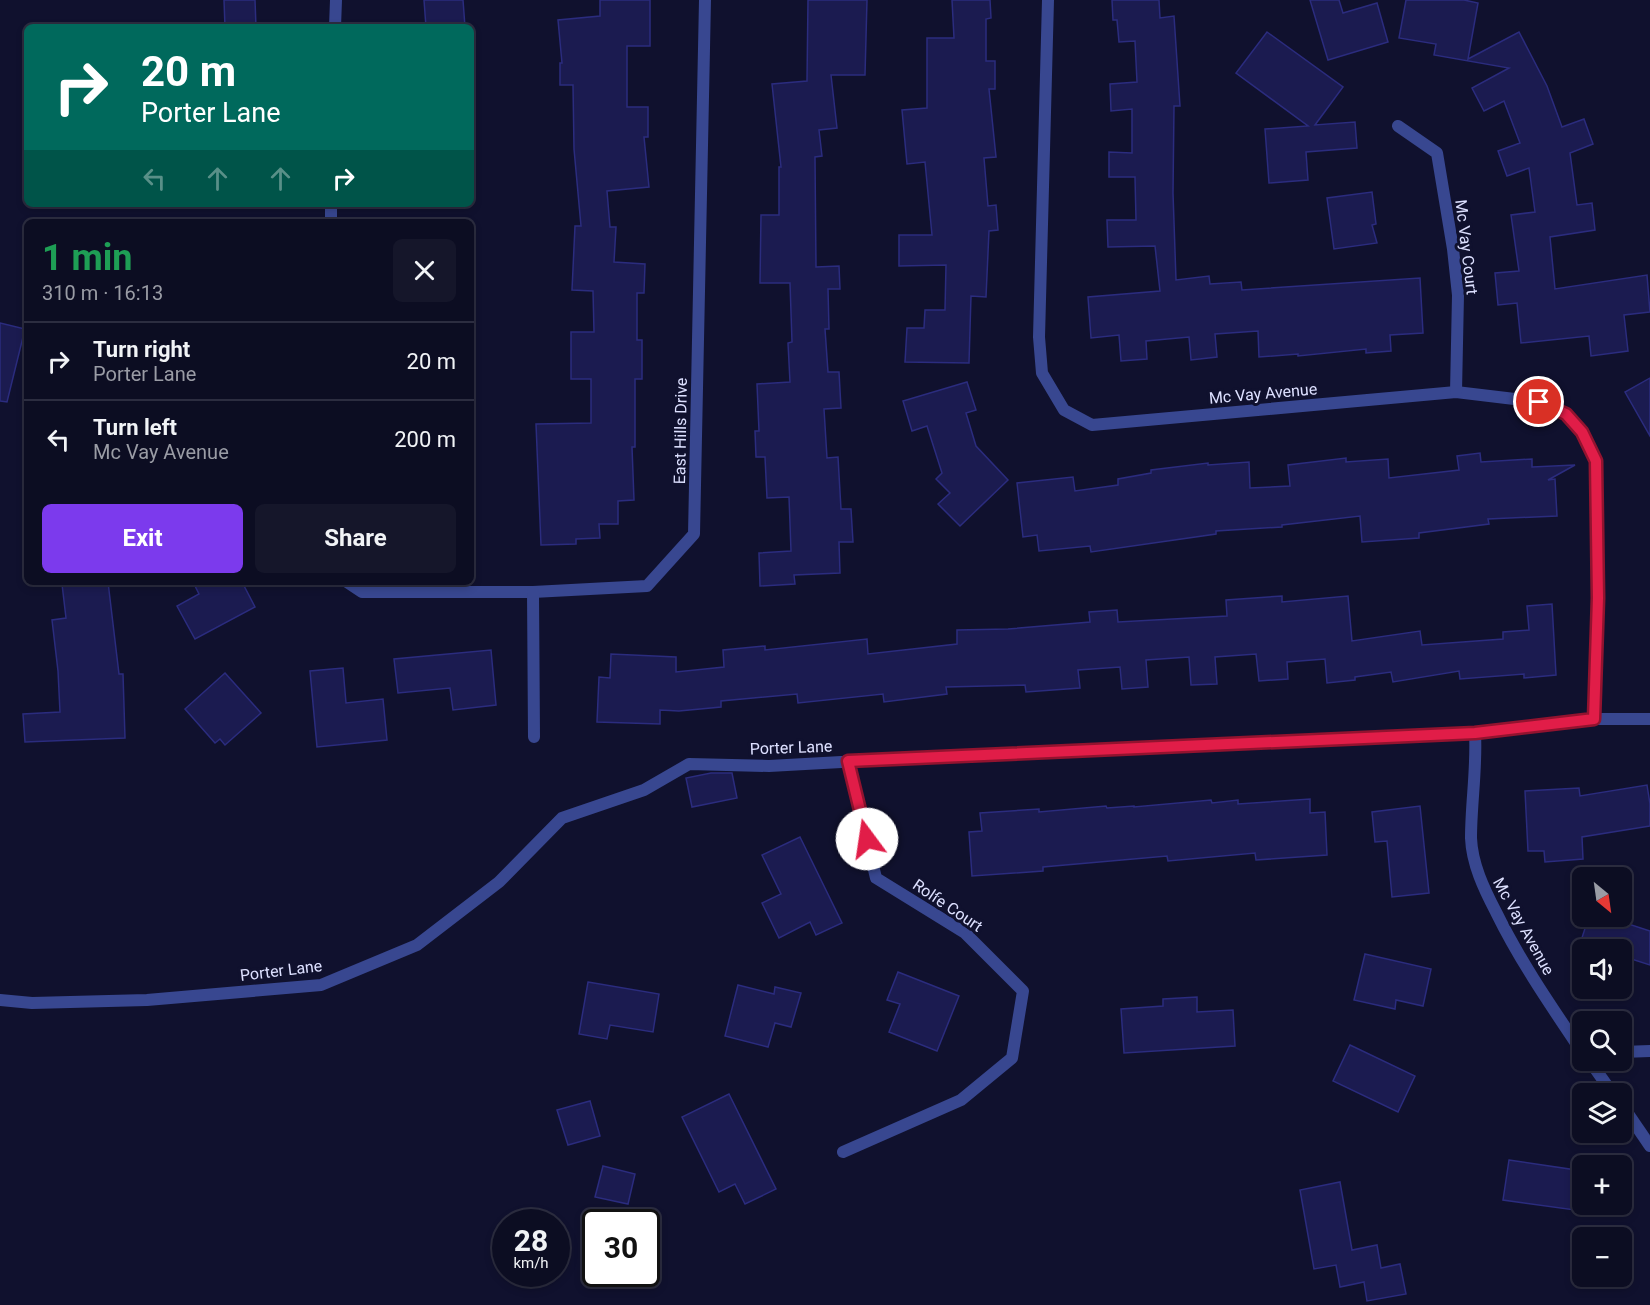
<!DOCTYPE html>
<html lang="en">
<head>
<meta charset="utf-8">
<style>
	body { margin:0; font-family:Roboto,sans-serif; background:#15162a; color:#f1f3f6; height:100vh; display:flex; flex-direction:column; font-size:22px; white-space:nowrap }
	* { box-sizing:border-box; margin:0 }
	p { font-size:20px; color:#9a9ca5 }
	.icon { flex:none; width:33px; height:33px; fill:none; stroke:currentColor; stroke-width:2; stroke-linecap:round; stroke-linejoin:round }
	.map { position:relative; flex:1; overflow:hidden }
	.sheet { position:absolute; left:24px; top:219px; width:450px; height:366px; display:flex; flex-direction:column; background:#0c0d22; border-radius:9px; box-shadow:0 3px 9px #0003,0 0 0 2px #2c2d40 }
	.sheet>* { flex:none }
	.banner { position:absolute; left:24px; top:24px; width:450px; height:183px; border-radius:9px; box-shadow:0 3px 9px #0003,0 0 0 2px #2c2d40; background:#00695c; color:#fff; overflow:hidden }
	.needle { width:39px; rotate:151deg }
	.buttons { position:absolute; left:1572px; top:867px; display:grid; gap:12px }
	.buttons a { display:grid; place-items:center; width:60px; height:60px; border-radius:9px; background:#0c0d22; box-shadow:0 3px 9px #0003,0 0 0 2px #2c2d40; font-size:30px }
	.speed { position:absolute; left:492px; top:1209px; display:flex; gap:12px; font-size:30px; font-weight:700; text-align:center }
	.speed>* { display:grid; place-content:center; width:78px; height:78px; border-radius:50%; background:#0c0d22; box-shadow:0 3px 9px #0003,0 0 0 2px #2c2d40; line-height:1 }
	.speed small { font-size:15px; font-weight:400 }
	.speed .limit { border:3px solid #111; border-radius:9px; background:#fff; color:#111 }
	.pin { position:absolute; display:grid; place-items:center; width:51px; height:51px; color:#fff; margin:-26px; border:3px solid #fff; border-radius:50%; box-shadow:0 2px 6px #0007 }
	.me { position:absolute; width:66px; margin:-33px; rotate:346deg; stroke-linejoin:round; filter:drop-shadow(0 0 4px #0008) }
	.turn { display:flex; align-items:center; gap:21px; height:126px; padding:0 18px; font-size:27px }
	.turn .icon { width:78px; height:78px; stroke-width:2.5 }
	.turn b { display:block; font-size:42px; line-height:51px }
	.lanes { display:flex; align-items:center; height:57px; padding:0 18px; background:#0003; justify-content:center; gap:30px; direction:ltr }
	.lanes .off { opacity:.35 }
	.round { display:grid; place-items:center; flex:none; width:63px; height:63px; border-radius:9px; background:#15162a }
	.summary { display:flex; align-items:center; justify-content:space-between; height:102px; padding:0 18px }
	h1 { font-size:36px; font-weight:700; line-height:45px; color:#1e9e55 }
	.action { display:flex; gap:12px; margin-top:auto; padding:12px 18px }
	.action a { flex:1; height:69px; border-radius:9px; background:#7c3aed; color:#fff; font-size:24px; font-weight:700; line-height:69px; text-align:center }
	.action a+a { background:#15162a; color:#f1f3f6 }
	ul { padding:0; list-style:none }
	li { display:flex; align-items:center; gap:18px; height:78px; padding:0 18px; border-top:2px solid #2c2d40 }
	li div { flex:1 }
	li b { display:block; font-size:22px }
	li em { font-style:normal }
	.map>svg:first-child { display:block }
	.building { fill:#1b1b50; stroke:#2b2c7e; stroke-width:1.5 }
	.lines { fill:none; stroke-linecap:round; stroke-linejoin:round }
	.minor { stroke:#384790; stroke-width:12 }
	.route-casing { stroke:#92132f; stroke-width:15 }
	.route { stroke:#e11d48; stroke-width:10 }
	.labels { text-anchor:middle; stroke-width:6; stroke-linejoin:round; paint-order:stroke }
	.street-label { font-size:16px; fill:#dde0ff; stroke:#10112e }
</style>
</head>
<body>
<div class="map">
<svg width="1650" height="1305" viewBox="0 0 1650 1305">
	<rect width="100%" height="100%" fill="#10112e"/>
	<g class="building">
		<polygon points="224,0 255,0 256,27 225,27"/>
		<polygon points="424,0 463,0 465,27 426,27"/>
		<polygon points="600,0 650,0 650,46 627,46 627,107 648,107 648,137 644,137 649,187 607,191 610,227 616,227 614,262 645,264 644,293 637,293 637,340 642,340 642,379 635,379 635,447 632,447 634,500 618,501 618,524 599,524 600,538 576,539 576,544 541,545 536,424 591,423 591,379 571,379 571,332 594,332 593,291 572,290 575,226 581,226 574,149 573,85 560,85 560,63 562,63 558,20 600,16"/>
		<polygon points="808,0 867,0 865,75 831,75 837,128 819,130 822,156 815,157 816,267 839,266 840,289 828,289 829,329 825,329 828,372 839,372 841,408 824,409 827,458 838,457 841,509 851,509 853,542 839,542 840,573 794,575 795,584 760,586 759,553 791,551 789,497 767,498 765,457 756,457 755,431 759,431 757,384 790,382 788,343 792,342 790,283 760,283 761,215 779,215 779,167 781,167 772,84 807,81"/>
		<polygon points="952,0 990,0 991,18 986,19 986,61 995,61 995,89 989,89 996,157 984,158 988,206 996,205 998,230 989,231 986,297 971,296 969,363 905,362 907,328 924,328 925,310 945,310 946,265 899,266 899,235 932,235 925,162 907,164 902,110 927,108 927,38 954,38"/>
		<polygon points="1112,0 1159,0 1160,18 1174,16 1180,106 1174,106 1173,193 1176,280 1209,276 1210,284 1241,282 1242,290 1420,278 1423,333 1390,335 1391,351 1366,353 1366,349 1298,356 1298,354 1259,357 1258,331 1215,334 1217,357 1191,360 1189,337 1146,341 1147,359 1121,361 1119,335 1091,338 1088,297 1160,291 1155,246 1108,247 1107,220 1136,220 1135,177 1109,177 1109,152 1132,153 1132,109 1111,111 1110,84 1137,82 1135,41 1119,42 1117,20 1113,20"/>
		<polygon points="1310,0 1339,0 1343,13 1377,3 1388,42 1328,60"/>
		<polygon points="1406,0 1464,0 1478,3 1468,59 1519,32 1547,86 1562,127 1584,119 1593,144 1570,153 1577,205 1592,203 1595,230 1550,237 1555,289 1647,275 1650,312 1624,315 1628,351 1591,356 1589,336 1521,343 1517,303 1498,305 1495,273 1519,271 1511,215 1535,212 1529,168 1507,176 1498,151 1520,143 1504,101 1484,111 1472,88 1509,68 1434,55 1436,44 1399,38"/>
		<polygon points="1267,32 1343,87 1315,125 1355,122 1357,148 1306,152 1308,180 1269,183 1265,129 1308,126 1236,73"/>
		<polygon points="1372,192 1376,224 1372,225 1377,243 1334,249 1327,198"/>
		<polygon points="0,323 25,329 7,402 0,401"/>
		<polygon points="1650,378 1650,436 1625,392"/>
		<polygon points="967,382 976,410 966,413 976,446 1008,480 960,526 938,504 950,493 936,479 942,473 927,426 912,431 903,401"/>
		<polygon points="1480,453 1481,462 1532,459 1532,467 1575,465 1548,480 1555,479 1557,516 1488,519 1489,524 1419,533 1419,538 1362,542 1360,516 1282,525 1282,527 1216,531 1216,534 1091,552 1090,546 1039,551 1037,535 1023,537 1017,483 1073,477 1075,491 1118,485 1118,479 1151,473 1151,470 1208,463 1208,465 1249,462 1250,488 1290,486 1288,465 1346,458 1346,462 1388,459 1389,478 1459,470 1457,456"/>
		<polygon points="80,582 108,582 119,674 123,674 125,738 25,742 23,714 60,712 58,671 52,620 66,618 62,584"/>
		<polygon points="193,582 242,582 255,607 195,639 177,606 199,594"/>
		<polygon points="1282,596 1282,602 1348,596 1352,641 1420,631 1422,645 1503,639 1503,632 1529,630 1527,606 1552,604 1556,675 1524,678 1524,674 1460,679 1459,671 1393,682 1391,672 1355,677 1355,680 1327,683 1325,659 1287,662 1288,679 1259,681 1256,654 1215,657 1217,684 1191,685 1189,657 1146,660 1148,687 1122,689 1120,667 1078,670 1080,688 1026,692 1025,685 946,687 947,694 884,702 883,694 798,703 797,694 721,701 721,707 679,711 660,710 660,724 597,722 599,677 610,678 611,654 676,657 676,672 724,667 723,650 765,646 765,650 867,639 868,654 957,644 957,630 1008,629 1090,622 1089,612 1117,610 1118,622 1227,616 1226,600"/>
		<polygon points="491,650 496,705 453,710 450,688 398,693 394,659"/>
		<polygon points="343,668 346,703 383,699 387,740 317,747 310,671"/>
		<polygon points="225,673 261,713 225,745 220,739 215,743 185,709"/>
		<polygon points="711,773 732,773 737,798 692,807 686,778"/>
		<polygon points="1647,785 1650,804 1650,826 1582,837 1583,859 1545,862 1544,851 1528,851 1525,791 1579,788 1580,796"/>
		<polygon points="1310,799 1310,813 1325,812 1327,855 1256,860 1255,853 1168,861 1167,856 1043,867 1043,871 972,876 969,832 982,831 980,813 1039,809 1039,812 1106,806 1107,808 1134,806 1134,807 1211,800 1212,803 1238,800 1238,804"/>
		<polygon points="1420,806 1429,893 1392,897 1387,841 1375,842 1372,812"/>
		<polygon points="800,837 842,923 816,935 810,922 779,938 762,903 781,894 762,855"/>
		<polygon points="1589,916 1604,916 1650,931 1650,965 1622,956 1622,950 1599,950 1580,944"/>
		<polygon points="1365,954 1431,969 1423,1006 1396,1000 1395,1009 1354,1000"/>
		<polygon points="898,972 959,996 937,1051 889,1032 900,1004 887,1000"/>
		<polygon points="588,982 659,994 653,1032 610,1025 607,1039 579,1034"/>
		<polygon points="738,985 774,994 775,987 801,993 791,1027 775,1023 768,1047 725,1036"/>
		<polygon points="1197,997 1197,1012 1233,1010 1235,1046 1124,1053 1121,1009 1163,1006 1163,999"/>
		<polygon points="1350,1045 1415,1076 1398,1112 1333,1081"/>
		<polygon points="729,1094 776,1189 745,1204 735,1184 719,1192 682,1117"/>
		<polygon points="590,1101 600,1136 568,1145 557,1110"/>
		<polygon points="1509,1160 1576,1170 1574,1180 1582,1181 1582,1211 1503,1200"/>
		<polygon points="603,1166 635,1174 628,1204 595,1197"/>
		<polygon points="1340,1182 1352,1250 1377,1245 1381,1268 1400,1264 1406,1294 1367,1301 1364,1282 1340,1287 1336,1265 1314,1269 1300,1190"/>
	</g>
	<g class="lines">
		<g class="minor">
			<polyline points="1048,0 1039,337 1042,373 1064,410 1092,425 1456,392 1540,402 1566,414 1582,432 1596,461 1598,598 1594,719"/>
			<polyline points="335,27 336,0"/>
			<polyline points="1398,126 1437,153 1453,249 1458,295 1456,392"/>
			<polyline points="331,222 331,204"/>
			<polyline points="347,582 362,592 533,592 647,586 694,534 705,0"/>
			<polyline points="533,592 534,737"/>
			<path d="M1475 733C1477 768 1471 803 1471 838 1472 864 1484 889 1496 912 1520 961 1551 1006 1582 1052"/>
			<polyline points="0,1000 32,1003 147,1000 321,985 417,945 499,882 562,818 644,790 689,764 769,766 950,756 1475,733 1594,719 1650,719"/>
			<polyline points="1622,1052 1650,1051"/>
			<polyline points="1589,1060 1613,1094"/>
			<polyline points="1622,1105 1650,1146"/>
			<polyline points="843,1152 961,1100 1012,1058 1023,991 965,933 876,878 848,761"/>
		</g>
	</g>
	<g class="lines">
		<defs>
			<polyline id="route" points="867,839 848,761 1475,733 1594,719 1598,598 1596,461 1582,432 1566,414 1539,402"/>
		</defs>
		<use href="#route" class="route-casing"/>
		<use href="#route" class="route"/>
	</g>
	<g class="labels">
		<g class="street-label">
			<text transform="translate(1467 247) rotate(83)" y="6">Mc Vay Court</text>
			<text transform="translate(1263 393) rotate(-5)" y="6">Mc Vay Avenue</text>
			<text transform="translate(680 431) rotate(-89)" y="6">East Hills Drive</text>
			<text transform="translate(791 747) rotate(-2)" y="6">Porter Lane</text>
			<text transform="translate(948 905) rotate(34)" y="6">Rolfe Court</text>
			<text transform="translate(1524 926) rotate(61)" y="6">Mc Vay Avenue</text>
			<text transform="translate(281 970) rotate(-7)" y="6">Porter Lane</text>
		</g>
	</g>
</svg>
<div class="buttons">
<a><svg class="needle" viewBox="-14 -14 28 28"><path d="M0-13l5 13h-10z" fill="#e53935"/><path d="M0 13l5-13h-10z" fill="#9a9ca5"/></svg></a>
<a><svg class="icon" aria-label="sound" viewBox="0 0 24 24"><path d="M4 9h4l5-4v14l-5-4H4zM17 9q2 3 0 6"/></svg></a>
<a><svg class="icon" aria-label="search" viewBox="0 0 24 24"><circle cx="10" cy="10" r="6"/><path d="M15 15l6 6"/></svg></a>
<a><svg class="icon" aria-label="layers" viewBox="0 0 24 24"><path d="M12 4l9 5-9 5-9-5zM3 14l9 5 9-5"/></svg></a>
<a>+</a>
<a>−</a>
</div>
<div class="speed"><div>28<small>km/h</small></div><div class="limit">30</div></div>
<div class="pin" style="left:1539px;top:402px;background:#d93025"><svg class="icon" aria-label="arrive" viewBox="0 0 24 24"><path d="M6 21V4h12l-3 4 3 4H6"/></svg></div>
<svg class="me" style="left:867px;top:839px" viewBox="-20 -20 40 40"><circle r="19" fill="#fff"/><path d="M0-13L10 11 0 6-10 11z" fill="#e11d48"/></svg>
<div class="banner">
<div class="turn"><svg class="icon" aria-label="right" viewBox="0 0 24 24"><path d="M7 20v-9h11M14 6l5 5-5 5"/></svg><div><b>20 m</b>Porter Lane</div></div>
<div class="lanes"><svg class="icon off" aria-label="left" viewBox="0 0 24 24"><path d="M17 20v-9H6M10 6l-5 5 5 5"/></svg><svg class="icon off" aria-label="ahead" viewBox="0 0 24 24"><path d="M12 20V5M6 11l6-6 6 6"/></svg><svg class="icon off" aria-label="ahead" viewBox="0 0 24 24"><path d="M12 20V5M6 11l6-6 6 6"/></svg><svg class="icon" aria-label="right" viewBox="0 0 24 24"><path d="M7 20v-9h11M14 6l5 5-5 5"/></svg></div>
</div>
<section class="sheet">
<div class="summary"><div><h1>1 min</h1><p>310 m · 16:13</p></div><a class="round"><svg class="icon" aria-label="close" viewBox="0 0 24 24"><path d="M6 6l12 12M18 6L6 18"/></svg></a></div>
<ul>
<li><svg class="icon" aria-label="right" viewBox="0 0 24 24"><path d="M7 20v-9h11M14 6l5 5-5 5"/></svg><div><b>Turn right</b><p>Porter Lane</p></div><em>20 m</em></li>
<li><svg class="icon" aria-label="left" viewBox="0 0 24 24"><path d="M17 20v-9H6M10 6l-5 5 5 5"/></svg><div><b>Turn left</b><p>Mc Vay Avenue</p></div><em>200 m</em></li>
</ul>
<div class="action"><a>Exit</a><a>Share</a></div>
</section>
</div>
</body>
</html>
